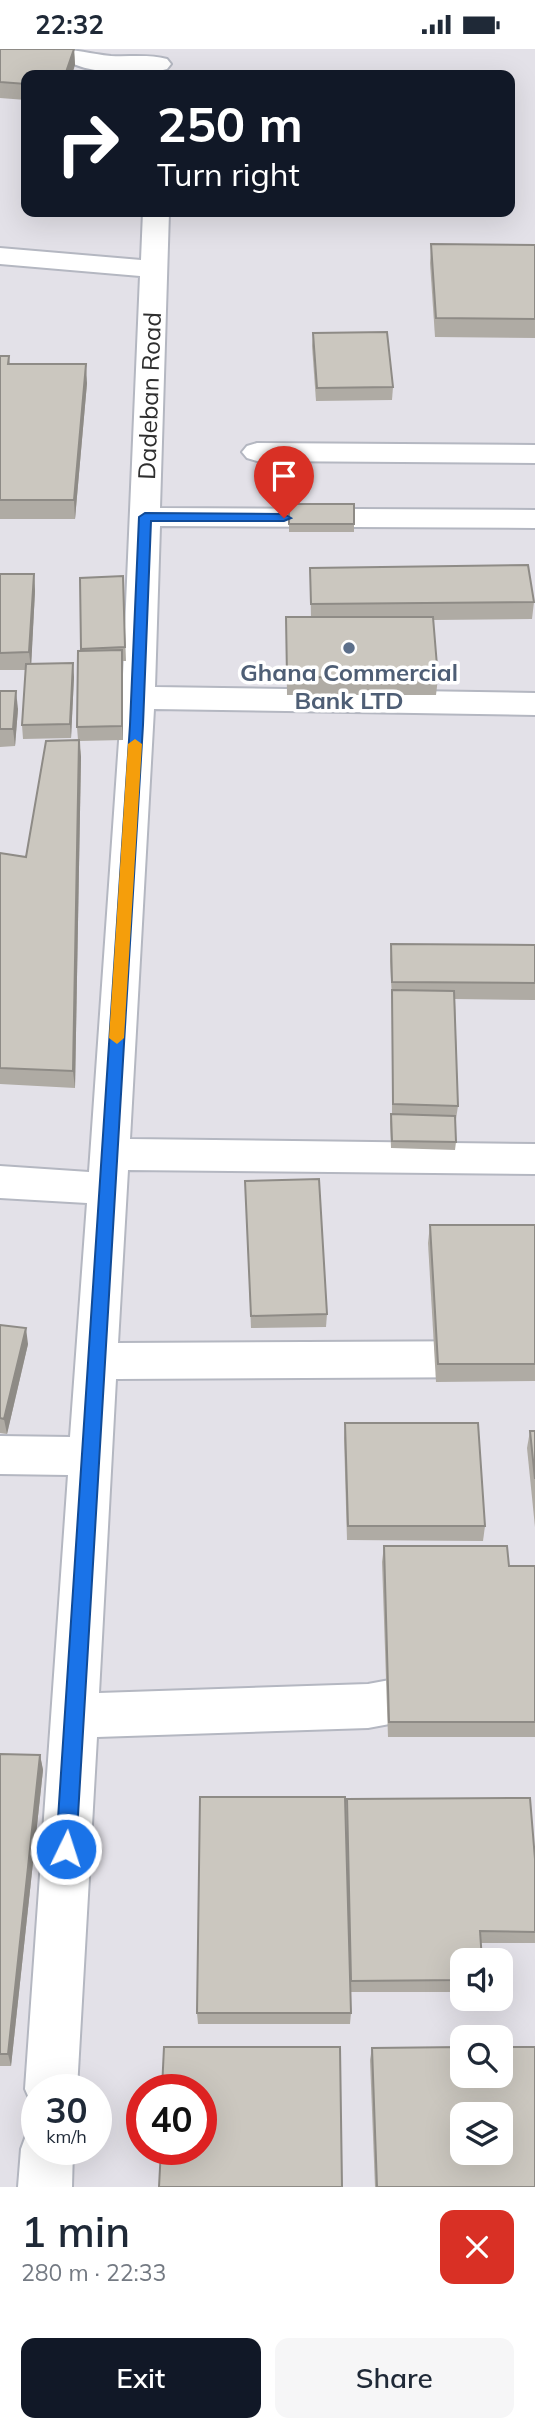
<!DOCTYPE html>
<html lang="en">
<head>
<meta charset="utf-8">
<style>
	body { margin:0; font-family:Mulish,sans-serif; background:#f6f6f7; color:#1f2937; height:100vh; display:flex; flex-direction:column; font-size:26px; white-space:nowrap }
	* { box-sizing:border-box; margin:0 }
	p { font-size:23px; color:#747a83 }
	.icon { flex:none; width:38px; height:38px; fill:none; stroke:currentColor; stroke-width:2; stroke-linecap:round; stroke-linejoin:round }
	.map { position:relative; height:2138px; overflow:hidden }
	.details { display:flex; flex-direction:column; background:#fff; flex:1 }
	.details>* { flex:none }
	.guide { position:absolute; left:21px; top:21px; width:494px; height:147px; border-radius:14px; box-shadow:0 7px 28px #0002; background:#111827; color:#fff; overflow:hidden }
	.controls { position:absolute; left:450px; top:1899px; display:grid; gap:14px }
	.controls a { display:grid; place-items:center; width:63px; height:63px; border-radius:14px; background:#fff; box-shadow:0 7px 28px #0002; font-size:35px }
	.speed { position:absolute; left:21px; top:2025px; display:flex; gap:14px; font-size:35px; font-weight:700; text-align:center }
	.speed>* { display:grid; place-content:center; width:91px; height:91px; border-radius:50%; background:#fff; box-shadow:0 7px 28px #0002; line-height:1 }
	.speed small { font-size:18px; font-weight:400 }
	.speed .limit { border:10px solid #d22; background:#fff; color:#111 }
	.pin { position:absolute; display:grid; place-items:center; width:60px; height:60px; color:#fff; margin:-72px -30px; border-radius:50% 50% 50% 0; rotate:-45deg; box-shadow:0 0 7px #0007 }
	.pin .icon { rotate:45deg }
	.me { position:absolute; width:77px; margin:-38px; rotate:4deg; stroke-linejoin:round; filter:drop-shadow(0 0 5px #0008) }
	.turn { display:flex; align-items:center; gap:24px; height:147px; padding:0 21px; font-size:32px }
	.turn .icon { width:91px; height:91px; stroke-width:2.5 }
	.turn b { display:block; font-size:49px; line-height:60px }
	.round { display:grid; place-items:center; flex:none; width:74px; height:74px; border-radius:14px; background:#f6f6f7 }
	.overview { display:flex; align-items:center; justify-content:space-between; height:119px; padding:0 21px }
	h1 { font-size:42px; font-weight:600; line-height:52px }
	.primary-button { display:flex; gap:14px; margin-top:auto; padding:14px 21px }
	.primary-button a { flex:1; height:80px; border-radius:14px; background:#111827; color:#fff; font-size:28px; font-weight:600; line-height:80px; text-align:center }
	.primary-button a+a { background:#f6f6f7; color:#1f2937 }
	.status { display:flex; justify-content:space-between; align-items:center; height:49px; padding:0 35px; background:#fff; direction:ltr }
	.status svg { height:19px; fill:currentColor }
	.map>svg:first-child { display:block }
	.industrial { fill:#e3e1e8; fill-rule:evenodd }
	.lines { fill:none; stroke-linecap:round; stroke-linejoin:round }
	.minor-casing { stroke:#b4b7c1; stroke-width:4 }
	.minor { fill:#fff; fill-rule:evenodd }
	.wall { fill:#afaba4 }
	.shaded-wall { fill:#8e8b86 }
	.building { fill:#cbc7bf; stroke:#8e8b86; stroke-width:2; fill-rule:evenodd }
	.route { fill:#1a73e8; stroke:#114b97; stroke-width:2 }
	.slow { fill:#f59e0b }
	.service-dot { fill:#5c6f8a; stroke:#fff; stroke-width:2.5 }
	.labels { text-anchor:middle; stroke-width:7; stroke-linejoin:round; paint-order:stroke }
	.street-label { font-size:24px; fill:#2e2e2e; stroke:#fff }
	.service-label { font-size:24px; font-weight:bold; fill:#4e5e75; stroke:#fff }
</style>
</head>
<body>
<div class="status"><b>22:32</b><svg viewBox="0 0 49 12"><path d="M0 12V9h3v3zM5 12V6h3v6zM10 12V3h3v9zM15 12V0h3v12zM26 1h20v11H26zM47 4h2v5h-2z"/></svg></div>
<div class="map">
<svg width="535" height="2138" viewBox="0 0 535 2138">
	<rect width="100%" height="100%" fill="#efe9e1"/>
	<path class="industrial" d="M0 0H535V2138H0ZM26 26H509V163H26ZM462 1911H500V1950H462ZM462 1988H500V2026H462ZM37 2040H96V2100H37ZM142 2040H201V2100H142ZM462 2065H500V2104H462Z"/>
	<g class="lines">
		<defs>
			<g id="minor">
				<path d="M55 0C75 0 91 5 111 7 130 8 149 5 167 10L171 15 167 20 159 22C128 22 75 29 55 0Z"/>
				<polygon points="143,163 169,163 160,459 535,461 535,479 160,477 155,638 535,644 535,666 154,660 130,1090 535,1095 535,1125 128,1121 118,1294 535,1292 535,1328 116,1330 99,1644 368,1635 535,1604 535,1648 368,1679 97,1688 77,2040 37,2040 37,2060 33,2058 25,2040 68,1426 0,1425 0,1387 70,1388 87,1154 0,1149 0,1117 89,1123 122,649 140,227 0,215 0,199 141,211"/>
				<polygon points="257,394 535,396 535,414 257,412 247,409 242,403 247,397"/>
				<polygon points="37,2078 37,2100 73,2100 72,2138 18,2138 21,2100 28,2081"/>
			</g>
		</defs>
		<use href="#minor" class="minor-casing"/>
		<use href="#minor" class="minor"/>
	</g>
	<g class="wall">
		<polygon points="0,0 74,0 75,16 26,26 26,51 0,49"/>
		<polygon points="431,195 535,196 535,289 435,288 430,214"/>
		<polygon points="313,284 393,338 392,351 316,352 312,297"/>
		<polygon points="0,307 9,307 10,315 87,334 75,470 0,470"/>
		<polygon points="289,455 354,475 354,483 289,483"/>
		<polygon points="310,519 534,553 532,570 433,571 438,629 436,646 287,646 286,568 311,568"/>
		<polygon points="0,525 34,525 35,542 31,615 74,628 71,689 23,690 22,676 26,621 0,621"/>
		<polygon points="123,527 126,612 123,612 123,691 80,692 81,708 75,1039 0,1035 0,804 26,808 78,691 77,678 81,602 80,529"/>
		<polygon points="0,642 18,660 15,697 0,698"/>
		<polygon points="391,895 535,896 535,951 455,950 458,1057 456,1070 455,1070 456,1093 455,1101 391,1099 390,1073 391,1065 392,1065 392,950 390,912"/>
		<polygon points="245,1132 327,1265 326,1278 251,1279"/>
		<polygon points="430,1176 535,1176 535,1332 436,1333 428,1194"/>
		<polygon points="0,1276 28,1295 7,1385 0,1384"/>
		<polygon points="345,1374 485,1477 483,1492 347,1491 344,1389"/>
		<polygon points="530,1382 535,1382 535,1478 527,1399"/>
		<polygon points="384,1497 509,1517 535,1517 535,1688 388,1688 382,1513"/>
		<polygon points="0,1705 40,1706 43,1721 11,2017 0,2017"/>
		<polygon points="347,1750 535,1810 535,1894 481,1894 462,1911 462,1943 350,1943 346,1763"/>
		<polygon points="197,1964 351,1964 350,1975 198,1975"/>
		<polygon points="372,1999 535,2138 375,2138 370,2011"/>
	</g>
	<g class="shaded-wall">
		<polygon points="74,0 75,16 72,26 65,26"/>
		<polygon points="86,315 87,334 75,470 74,451"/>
		<polygon points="34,525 35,542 31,620 29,603"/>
		<polygon points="122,601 123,615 123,691 122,677"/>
		<polygon points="73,614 74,628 71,689 70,675"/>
		<polygon points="16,642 18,660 15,697 13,680"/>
		<polygon points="79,691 81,708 75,1039 73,1022"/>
		<polygon points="26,1279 28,1295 7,1385 4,1370"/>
		<polygon points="40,1706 43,1721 11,2017 8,2005"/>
	</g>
	<g class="building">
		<polygon points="0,0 74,0 65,26 26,26 26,35 0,33"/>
		<polygon points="431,195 535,196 535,270 436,269"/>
		<polygon points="387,283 393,338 317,339 313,284"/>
		<polygon points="0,307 9,307 8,315 86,315 74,451 0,451"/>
		<rect x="289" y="455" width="65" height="20"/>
		<polygon points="528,516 534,553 311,555 310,519"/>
		<polygon points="0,525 34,525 29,603 0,604"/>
		<polygon points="123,527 125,598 81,600 80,529"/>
		<polygon points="286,568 433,568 438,629 287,628"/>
		<polygon points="122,601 122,677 77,678 78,602"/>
		<polygon points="73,614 70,675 22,676 26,615"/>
		<polygon points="0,642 16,642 13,680 0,680"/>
		<polygon points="79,691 73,1022 0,1019 0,804 26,808 46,692"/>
		<polygon points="391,895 535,896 535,934 392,933"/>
		<polygon points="392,941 454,942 458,1057 393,1055"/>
		<polygon points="391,1065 455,1067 456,1093 392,1092"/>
		<polygon points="319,1130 327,1265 251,1267 245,1132"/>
		<polygon points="430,1176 535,1176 535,1315 438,1315"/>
		<polygon points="0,1276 26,1279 4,1370 0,1369"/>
		<polygon points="345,1374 478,1374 485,1477 348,1477"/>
		<polygon points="530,1382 535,1382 535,1430"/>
		<polygon points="384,1497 507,1497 509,1517 535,1517 535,1673 389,1673"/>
		<polygon points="0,1705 40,1706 8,2005 0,2005"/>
		<polygon points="200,1748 345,1748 351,1964 197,1964"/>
		<polygon points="530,1749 535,1810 535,1883 480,1882 482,1911 462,1911 462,1931 351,1932 347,1750"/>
		<polygon points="164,1998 340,1998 342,2138 159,2138 161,2100 201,2100 201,2040 162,2040"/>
		<path d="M462 1998V2026H500V1998H535V2138H377L372 1999ZM462 2065H500V2104H462Z"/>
	</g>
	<polygon class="route" points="145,464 284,465 291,469 284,472 151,472 143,676 76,1800 73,1807 66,1810 59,1807 56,1800 130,676 139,468"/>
	<polygon class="slow" points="135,690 142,695 124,989 117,995 109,989 128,695"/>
	<circle class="service-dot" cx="349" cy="599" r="7"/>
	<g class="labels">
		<g class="street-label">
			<text transform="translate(150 347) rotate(-88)" y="8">Dadeban Road</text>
		</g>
		<g class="service-label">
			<text x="349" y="632">Ghana Commercial<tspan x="349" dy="28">Bank LTD</tspan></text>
		</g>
	</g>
</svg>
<div class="controls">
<a><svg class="icon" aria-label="sound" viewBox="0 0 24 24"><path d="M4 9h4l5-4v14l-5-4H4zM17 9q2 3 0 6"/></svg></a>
<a><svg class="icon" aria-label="search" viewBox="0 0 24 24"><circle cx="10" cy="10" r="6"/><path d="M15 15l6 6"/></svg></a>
<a><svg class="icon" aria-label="layers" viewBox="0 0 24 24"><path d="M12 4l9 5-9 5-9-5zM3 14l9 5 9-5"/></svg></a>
</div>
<div class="speed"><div>30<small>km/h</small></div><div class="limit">40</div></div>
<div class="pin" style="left:284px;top:469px;background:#d93025"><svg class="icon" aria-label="arrive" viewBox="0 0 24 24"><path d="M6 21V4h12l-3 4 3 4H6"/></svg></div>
<svg class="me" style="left:66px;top:1800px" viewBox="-20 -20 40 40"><circle r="17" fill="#1a73e8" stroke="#fff" stroke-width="3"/><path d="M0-11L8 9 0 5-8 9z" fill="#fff"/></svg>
<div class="guide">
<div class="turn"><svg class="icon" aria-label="right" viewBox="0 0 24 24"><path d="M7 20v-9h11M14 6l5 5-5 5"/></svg><div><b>250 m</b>Turn right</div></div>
</div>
</div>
<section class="details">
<div class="overview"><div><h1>1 min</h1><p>280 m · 22:33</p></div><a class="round" style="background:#d93025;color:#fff"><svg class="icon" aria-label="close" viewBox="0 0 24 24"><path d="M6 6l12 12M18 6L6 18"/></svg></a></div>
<div class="primary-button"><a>Exit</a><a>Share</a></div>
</section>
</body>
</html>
